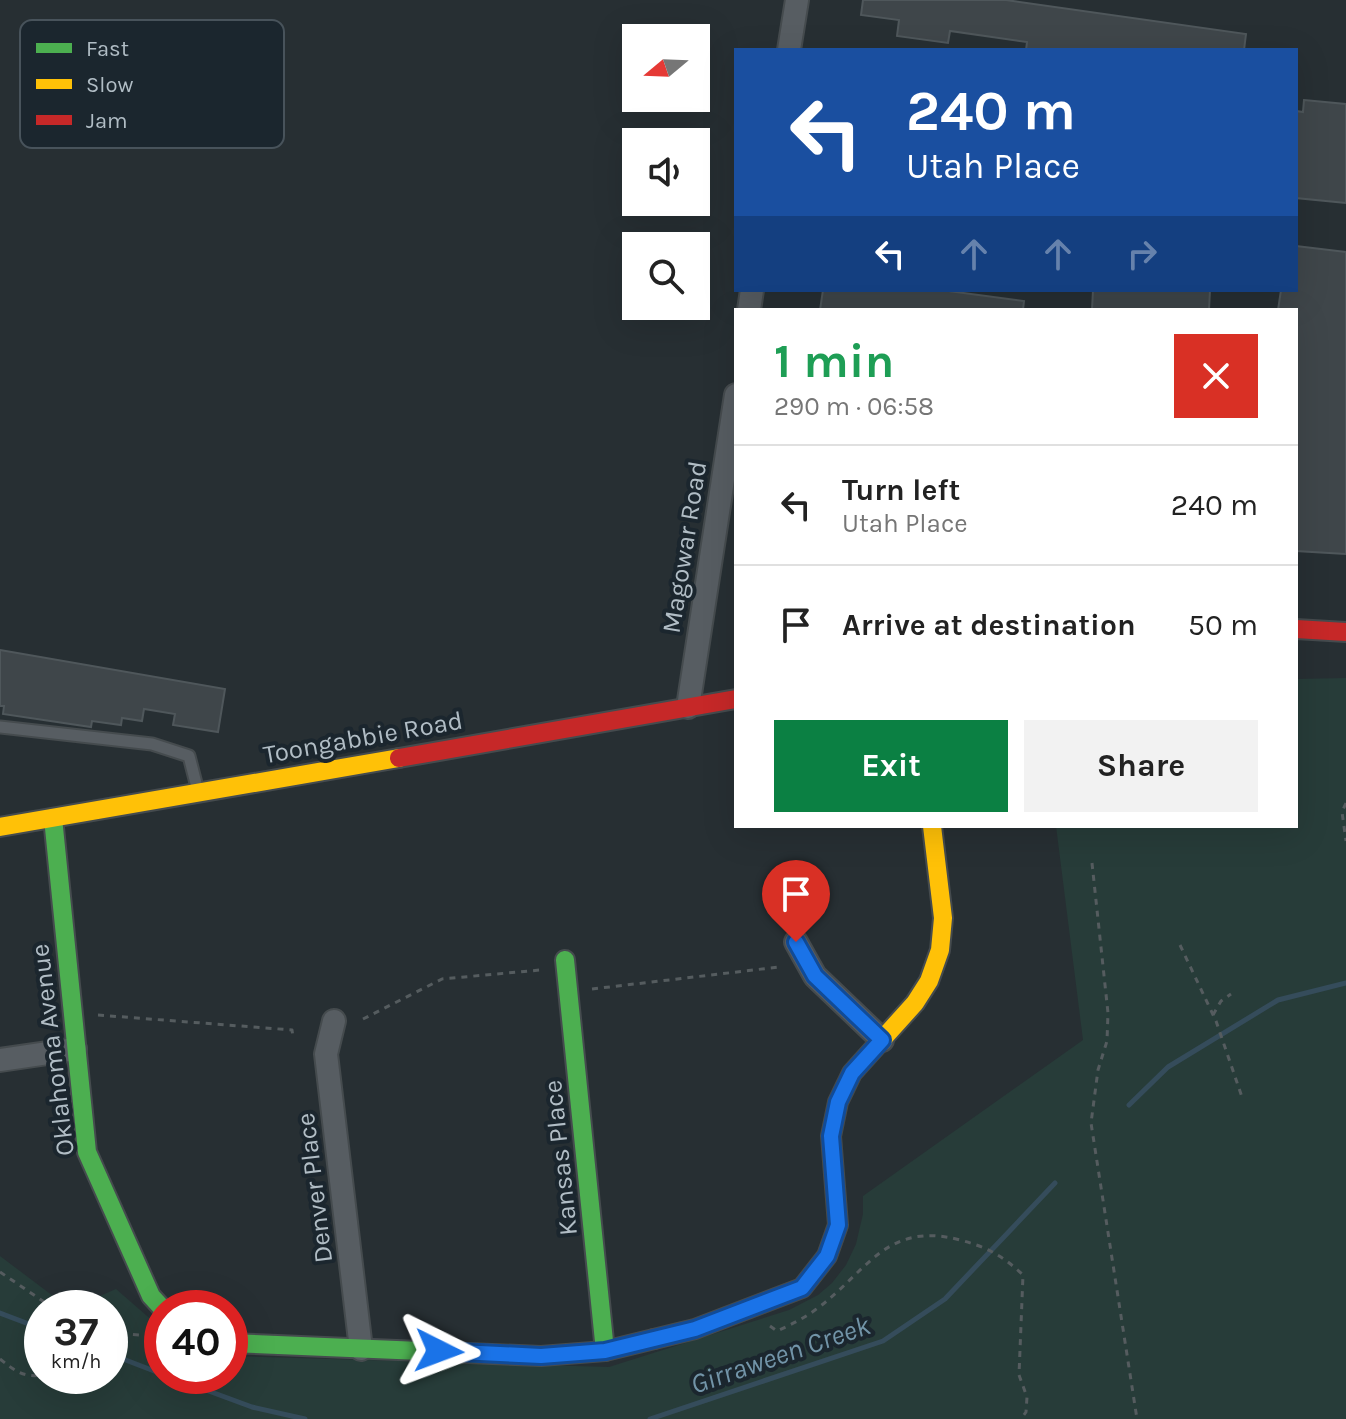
<!DOCTYPE html>
<html lang="en">
<head>
<meta charset="utf-8">
<style>
	body { margin:0; font-family:Karla,sans-serif; background:#f2f2f2; color:#222; height:100vh; display:flex; flex-direction:column; font-size:30px; white-space:nowrap }
	* { box-sizing:border-box; margin:0 }
	p { font-size:26px; color:#767676 }
	.icon { flex:none; width:44px; height:44px; fill:none; stroke:currentColor; stroke-width:2; stroke-linecap:round; stroke-linejoin:round }
	.map { position:relative; flex:1; overflow:hidden }
	.sheet { position:absolute; left:734px; top:308px; width:564px; height:520px; display:flex; flex-direction:column; background:#fff; border-radius:0px; box-shadow:0 8px 32px #0002 }
	.sheet>* { flex:none }
	.guide { position:absolute; left:734px; top:48px; width:564px; height:244px; border-radius:0px; box-shadow:0 8px 32px #0002; background:#1a4fa0; color:#fff; overflow:hidden }
	.needle { width:52px; rotate:251deg }
	.controls { position:absolute; left:622px; top:24px; display:grid; gap:16px }
	.controls a { display:grid; place-items:center; width:88px; height:88px; border-radius:0px; background:#fff; box-shadow:0 8px 32px #0002; font-size:40px }
	.speed { position:absolute; left:24px; top:1290px; display:flex; gap:16px; font-size:40px; font-weight:700; text-align:center }
	.speed>* { display:grid; place-content:center; width:104px; height:104px; border-radius:50%; background:#fff; box-shadow:0 8px 32px #0002; line-height:1 }
	.speed small { font-size:20px; font-weight:400 }
	.speed .limit { border:12px solid #d22; background:#fff; color:#111 }
	.pin { position:absolute; display:grid; place-items:center; width:68px; height:68px; color:#fff; margin:-82px -34px; border-radius:50% 50% 50% 0; rotate:-45deg; box-shadow:0 0 8px #0007 }
	.pin .icon { rotate:45deg }
	.me { position:absolute; width:88px; margin:-44px; rotate:93deg; stroke-linejoin:round; filter:drop-shadow(0 0 6px #0008) }
	.turn { display:flex; align-items:center; gap:28px; height:168px; padding:0 40px; font-size:36px }
	.turn .icon { width:104px; height:104px; stroke-width:2.5 }
	.turn b { display:block; font-size:56px; line-height:68px }
	.lanes { display:flex; align-items:center; height:76px; padding:0 40px; background:#0003; justify-content:center; gap:40px; direction:ltr }
	.lanes .off { opacity:.35 }
	.round { display:grid; place-items:center; flex:none; width:84px; height:84px; border-radius:0px; background:#f2f2f2 }
	.summary { display:flex; align-items:center; justify-content:space-between; height:136px; padding:0 40px }
	h1 { font-size:48px; font-weight:700; line-height:60px; color:#1e9e55 }
	.action { display:flex; gap:16px; margin-top:auto; padding:16px 40px }
	.action a { flex:1; height:92px; border-radius:0px; background:#0b8043; color:#fff; font-size:32px; font-weight:700; line-height:92px; text-align:center }
	.action a+a { background:#f2f2f2; color:#222 }
	ul { padding:0; list-style:none }
	li { display:flex; align-items:center; gap:24px; height:120px; padding:0 40px; border-top:2px solid #e0e0e0 }
	li div { flex:1 }
	li b { display:block; font-size:30px }
	li em { font-style:normal }
	.map>svg:first-child { display:block }
	.green { fill:#273c39 }
	.lines { fill:none; stroke-linecap:round; stroke-linejoin:round }
	.stream { stroke:#354c5b; stroke-width:5 }
	.building { fill:#3f464a; stroke:#4f575b; stroke-width:2 }
	.lane-casing { stroke:#454b4e; stroke-width:15 }
	.street-casing { stroke:#454b4e; stroke-width:26 }
	.fast-casing { stroke:#454b4e; stroke-width:22 }
	.slow-casing { stroke:#454b4e; stroke-width:22 }
	.jam-casing { stroke:#454b4e; stroke-width:22 }
	.path { stroke:#555c5f; stroke-width:3; stroke-dasharray:6 6; stroke-linecap:butt }
	.lane { stroke:#575d62; stroke-width:11 }
	.street { stroke:#575d62; stroke-width:22 }
	.fast { stroke:#4caf50; stroke-width:18 }
	.slow { stroke:#ffc107; stroke-width:18 }
	.jam { stroke:#c62828; stroke-width:18 }
	.route-casing { stroke:#114b97; stroke-width:20 }
	.route { stroke:#1a73e8; stroke-width:14 }
	.labels { text-anchor:middle; stroke-width:8; stroke-linejoin:round; paint-order:stroke }
	.street-label { font-size:26px; fill:#b1bdc5; stroke:#1b262e }
	.water-label { font-size:28px; font-style:italic; fill:#7294a8; stroke:#1b262e }
	.key { fill:#1b262e; stroke:#48535b; stroke-width:2 }
	.key-label { font-size:22px; fill:#b1bdc5 }
</style>
</head>
<body>
<div class="map">
<svg width="1346" height="1419" viewBox="0 0 1346 1419">
	<rect width="100%" height="100%" fill="#272f33"/>
	<polygon class="green" points="1346,678 1346,1419 0,1419 0,1256 69,1308 42,1308 42,1376 110,1376 110,1308 72,1308 116,1289 162,1329 162,1376 230,1376 230,1356 609,1367 789,1310 818,1295 832,1283 846,1265 856,1244 863,1214 863,1196 1083,1040 1056,826 1296,826 1296,679"/>
	<g class="lines">
		<g class="stream">
			<polyline points="1129,1105 1168,1067 1278,1000 1346,983"/>
			<polyline points="0,1313 42,1329"/>
			<polyline points="110,1354 162,1374"/>
			<polyline points="168,1376 252,1407 305,1419"/>
			<polyline points="650,1419 883,1341 945,1299 1055,1183"/>
		</g>
	</g>
	<g class="building">
		<polygon points="863,0 1006,0 1246,34 1244,50 1026,50 1027,42 950,31 948,43 897,36 899,20 861,15"/>
		<polygon points="1304,100 1346,104 1346,203 1296,198 1296,111 1303,112"/>
		<polygon points="1296,246 1346,252 1346,554 1296,551 1296,310 1278,310 1281,290 1296,290"/>
		<polygon points="823,290 941,290 1024,301 1023,310 820,310"/>
		<polygon points="1093,290 1210,290 1209,310 1092,310"/>
		<polygon points="0,650 225,689 218,732 173,725 175,714 144,709 142,721 122,718 121,725 92,721 91,727 3,714 4,706 0,706"/>
	</g>
	<g class="lines">
		<defs>
			<polyline id="lane" points="0,727 152,744 189,756 198,791"/>
			<g id="street">
				<polyline points="789,50 797,0"/>
				<polyline points="749,310 752,290"/>
				<polyline points="688,707 736,395"/>
				<polyline points="796,942 815,976 882,1040"/>
				<polyline points="334,1021 326,1054 361,1349"/>
				<polyline points="0,1060 75,1049"/>
			</g>
			<g id="fast">
				<polyline points="53,818 87,1152 151,1296 162,1308"/>
				<polyline points="565,960 605,1351"/>
				<polyline points="230,1343 541,1356 605,1351 654,1339"/>
			</g>
			<g id="slow">
				<polyline points="0,827 399,758"/>
				<polyline points="654,1339 695,1329 802,1288 827,1256 838,1225 831,1136 838,1102 852,1073 915,1003 929,981 940,950 943,918 932,826"/>
			</g>
			<g id="jam">
				<polyline points="1296,629 1346,632"/>
				<polyline points="399,758 736,699"/>
			</g>
		</defs>
		<use href="#lane" class="lane-casing"/>
		<use href="#street" class="street-casing"/>
		<use href="#fast" class="fast-casing"/>
		<use href="#slow" class="slow-casing"/>
		<use href="#jam" class="jam-casing"/>
		<g class="path">
			<polyline points="1346,803 1342,812 1346,841"/>
			<polyline points="1092,863 1108,1013 1107,1041 1098,1070 1091,1123 1137,1419"/>
			<polyline points="1180,945 1216,1021 1243,1100"/>
			<polyline points="592,989 779,967"/>
			<polyline points="98,1015 292,1030 293,1037"/>
			<polyline points="1213,1015 1221,1001 1231,994"/>
			<polyline points="363,1019 442,979 540,970"/>
			<polyline points="0,1272 53,1308"/>
			<path d="M770 1326 777 1331C790 1325 803 1319 815 1310 866 1274 885 1220 960 1240 987 1247 1003 1256 1023 1275L1019 1375 1027 1397 1026 1412 1021 1419"/>
			<polyline points="110,1328 127,1334 162,1337"/>
			<path d="M0 1359C14 1370 23 1378 42 1375"/>
		</g>
		<use href="#lane" class="lane"/>
		<use href="#street" class="street"/>
		<use href="#fast" class="fast"/>
		<use href="#slow" class="slow"/>
		<use href="#jam" class="jam"/>
	</g>
	<g class="lines">
		<defs>
			<polyline id="route" points="439,1351 541,1356 605,1351 695,1329 802,1288 827,1256 838,1225 831,1136 838,1102 852,1073 882,1040 815,976 796,942"/>
		</defs>
		<use href="#route" class="route-casing"/>
		<use href="#route" class="route"/>
	</g>
	<g class="labels">
		<g class="street-label">
			<text transform="translate(684 547) rotate(-81)" y="9">Magowar Road</text>
			<text transform="translate(363 737) rotate(-10)" y="9">Toongabbie Road</text>
			<text transform="translate(52 1050) rotate(-97)" y="9">Oklahoma Avenue</text>
			<text transform="translate(560 1158) rotate(-96)" y="9">Kansas Place</text>
			<text transform="translate(314 1188) rotate(-97)" y="9">Denver Place</text>
		</g>
		<g class="water-label">
			<text transform="translate(780 1354) rotate(-19)" y="10">Girraween Creek</text>
		</g>
	</g>
	<rect x="20" y="20" width="264" height="128" rx="12" class="key"/>
	<rect x="36" y="43" width="36" height="10" fill="#4caf50"/>
	<rect x="36" y="79" width="36" height="10" fill="#ffc107"/>
	<rect x="36" y="115" width="36" height="10" fill="#c62828"/>
	<g class="key-label">
		<text x="86" y="56">Fast</text>
		<text x="86" y="92">Slow</text>
		<text x="86" y="128">Jam</text>
	</g>
</svg>
<div class="controls">
<a><svg class="needle" viewBox="-14 -14 28 28"><path d="M0-13l5 13h-10z" fill="#e53935"/><path d="M0 13l5-13h-10z" fill="#767676"/></svg></a>
<a><svg class="icon" aria-label="sound" viewBox="0 0 24 24"><path d="M4 9h4l5-4v14l-5-4H4zM17 9q2 3 0 6"/></svg></a>
<a><svg class="icon" aria-label="search" viewBox="0 0 24 24"><circle cx="10" cy="10" r="6"/><path d="M15 15l6 6"/></svg></a>
</div>
<div class="speed"><div>37<small>km/h</small></div><div class="limit">40</div></div>
<div class="pin" style="left:796px;top:942px;background:#d93025"><svg class="icon" aria-label="arrive" viewBox="0 0 24 24"><path d="M6 21V4h12l-3 4 3 4H6"/></svg></div>
<svg class="me" style="left:439px;top:1351px" viewBox="-20 -20 40 40"><path d="M0-17L14 15 0 8-14 15z" fill="#1a73e8" stroke="#fff" stroke-width="4"/></svg>
<div class="guide">
<div class="turn"><svg class="icon" aria-label="left" viewBox="0 0 24 24"><path d="M17 20v-9H6M10 6l-5 5 5 5"/></svg><div><b>240 m</b>Utah Place</div></div>
<div class="lanes"><svg class="icon" aria-label="left" viewBox="0 0 24 24"><path d="M17 20v-9H6M10 6l-5 5 5 5"/></svg><svg class="icon off" aria-label="ahead" viewBox="0 0 24 24"><path d="M12 20V5M6 11l6-6 6 6"/></svg><svg class="icon off" aria-label="ahead" viewBox="0 0 24 24"><path d="M12 20V5M6 11l6-6 6 6"/></svg><svg class="icon off" aria-label="right" viewBox="0 0 24 24"><path d="M7 20v-9h11M14 6l5 5-5 5"/></svg></div>
</div>
<section class="sheet">
<div class="summary"><div><h1>1 min</h1><p>290 m · 06:58</p></div><a class="round" style="background:#d93025;color:#fff"><svg class="icon" aria-label="close" viewBox="0 0 24 24"><path d="M6 6l12 12M18 6L6 18"/></svg></a></div>
<ul>
<li><svg class="icon" aria-label="left" viewBox="0 0 24 24"><path d="M17 20v-9H6M10 6l-5 5 5 5"/></svg><div><b>Turn left</b><p>Utah Place</p></div><em>240 m</em></li>
<li><svg class="icon" aria-label="arrive" viewBox="0 0 24 24"><path d="M6 21V4h12l-3 4 3 4H6"/></svg><div><b>Arrive at destination</b></div><em>50 m</em></li>
</ul>
<div class="action"><a>Exit</a><a>Share</a></div>
</section>
</div>
</body>
</html>
